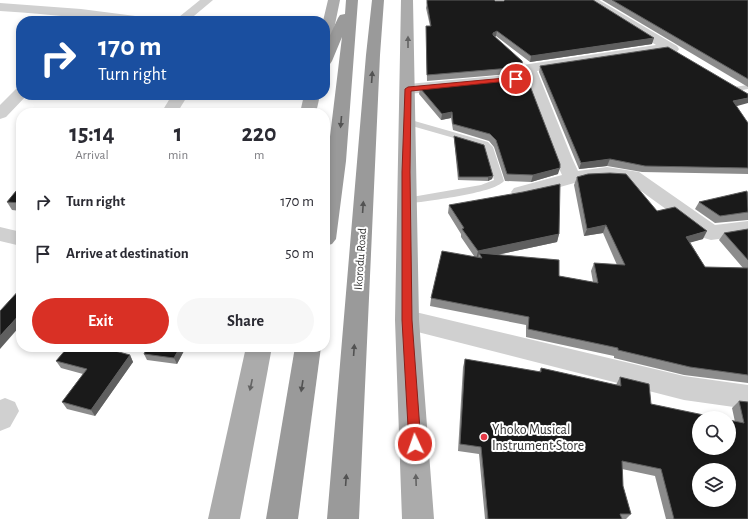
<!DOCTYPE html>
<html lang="en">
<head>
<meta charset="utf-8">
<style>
	body { margin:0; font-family:"Alegreya Sans",sans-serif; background:#f7f7f7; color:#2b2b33; height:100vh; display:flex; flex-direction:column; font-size:15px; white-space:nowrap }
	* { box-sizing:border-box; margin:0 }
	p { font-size:13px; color:#7c7c81 }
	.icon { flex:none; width:22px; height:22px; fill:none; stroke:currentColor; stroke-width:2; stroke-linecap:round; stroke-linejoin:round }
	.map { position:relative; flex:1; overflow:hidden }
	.sheet { position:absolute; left:16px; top:108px; width:314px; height:244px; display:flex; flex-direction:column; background:#fff; border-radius:16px; box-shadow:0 2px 6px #0003 }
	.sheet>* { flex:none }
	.top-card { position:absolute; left:16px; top:16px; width:314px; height:84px; border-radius:16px; box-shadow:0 2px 6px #0003; background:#1a4fa0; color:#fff; overflow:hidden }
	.controls { position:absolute; left:692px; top:411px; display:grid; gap:8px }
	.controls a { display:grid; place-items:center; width:44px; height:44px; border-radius:50%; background:#fff; box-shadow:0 2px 6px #0003; font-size:20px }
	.pin { position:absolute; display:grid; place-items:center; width:34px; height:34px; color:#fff; margin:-17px; border:2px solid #fff; border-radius:50%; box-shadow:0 1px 4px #0007 }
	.me { position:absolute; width:44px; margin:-22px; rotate:357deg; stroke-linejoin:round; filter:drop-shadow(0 0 3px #0008) }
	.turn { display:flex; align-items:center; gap:14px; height:84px; padding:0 16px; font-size:18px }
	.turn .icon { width:52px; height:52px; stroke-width:2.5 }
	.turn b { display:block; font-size:28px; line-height:34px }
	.eta { display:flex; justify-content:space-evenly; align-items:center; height:68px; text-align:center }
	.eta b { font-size:24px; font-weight:700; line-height:28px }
	.primary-button { display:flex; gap:8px; margin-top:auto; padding:8px 16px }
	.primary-button a { flex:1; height:46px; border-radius:24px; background:#d93025; color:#fff; font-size:16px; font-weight:700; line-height:46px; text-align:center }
	.primary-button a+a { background:#f7f7f7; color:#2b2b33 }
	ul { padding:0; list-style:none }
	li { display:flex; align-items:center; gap:12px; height:52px; padding:0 16px }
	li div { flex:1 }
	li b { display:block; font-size:15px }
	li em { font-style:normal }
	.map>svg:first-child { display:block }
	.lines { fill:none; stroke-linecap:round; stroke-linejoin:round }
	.lane { fill:#d0d0d0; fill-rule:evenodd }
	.street { fill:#d0d0d0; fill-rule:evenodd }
	.primary { fill:#ababab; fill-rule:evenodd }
	.highway { fill:#9a9a9a; fill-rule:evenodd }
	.wall { fill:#8c8c8c }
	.shaded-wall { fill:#5f5f5f }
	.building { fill:#1a1a1a; stroke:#5f5f5f; fill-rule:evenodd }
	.oneway { fill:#636363 }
	.oneway2 { fill:#525252 }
	.route { fill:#d93025; stroke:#8d1f18 }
	.poi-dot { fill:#e63946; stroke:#fff; stroke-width:1.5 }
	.labels { text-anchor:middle; stroke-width:4; stroke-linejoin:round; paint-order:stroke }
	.street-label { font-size:12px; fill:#333; stroke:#fff }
	.near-poi-label { font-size:14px; fill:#333; stroke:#fff; text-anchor:start }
</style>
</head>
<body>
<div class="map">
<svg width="748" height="519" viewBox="0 0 748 519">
	<rect width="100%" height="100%" fill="#fff"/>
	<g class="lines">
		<g class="lane">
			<polygon points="748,85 748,89 737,91 733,89 734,87"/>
			<path d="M405 120H411L488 142 493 147 504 181C493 194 425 201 406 204L403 203 401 201 406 198 481 185 494 180 485 148 482 146 405 124 404 122Z"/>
		</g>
		<g class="street">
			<polygon points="200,0 213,0 188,21 174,21"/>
			<polygon points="585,0 599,0 677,46 679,49 677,52 672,53 666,51 537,71 572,158 578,171 607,167 639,172 715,225 748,221 748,235 711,240 704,238 677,217 627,181 607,179 585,180 521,198 514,196 511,192 514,188 562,175 554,158 527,83 408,94 403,92 400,89 403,86 408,84 507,75 522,75 524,74 522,68 524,65 529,64 656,45"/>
			<path d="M0 3 81 9 143 17 147 18 149 21C99 21 50 14 0 11Z"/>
			<polygon points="21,87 21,95 27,95 6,117 0,119 0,105 16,89"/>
			<polygon points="172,95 188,95 177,113 161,113"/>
			<polygon points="0,227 21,232 21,246 0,241"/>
			<polygon points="407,310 684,376 748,385 748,409 684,400 398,327 395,320 398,313"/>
			<polygon points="5,398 15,402 19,411 10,427 0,431 0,400"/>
		</g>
		<g class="primary">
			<polygon points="328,0 340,0 332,39 330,42 325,43 325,21 323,21"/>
			<polygon points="401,0 413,0 419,320 434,519 402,519 395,320"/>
			<polygon points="304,95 320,95 316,113 300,113"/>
			<polygon points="246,347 272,347 240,519 208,519"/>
		</g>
		<g class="highway">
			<polygon points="346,0 358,0 346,161 336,239 332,244 325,246 325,178 342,37 332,61 330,64 325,65 325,46 338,18 340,15 345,14"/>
			<polygon points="372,0 384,0 380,55 359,519 327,519 366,55"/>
			<polygon points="295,347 321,347 298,519 266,519"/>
		</g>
	</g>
	<g class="wall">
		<polygon points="504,0 593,0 652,44 530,62 496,36 495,37 523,67 522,73 427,81 426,32 426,26 430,26 426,8 427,3 495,1 504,1"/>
		<polygon points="602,0 748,0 748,87"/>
		<polygon points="540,66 745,93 736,106 748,123 748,174 642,172 607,166 579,169 539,72"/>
		<polygon points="420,88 558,174 531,182 505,181 494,147 489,141 453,130 451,118 441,120 419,94"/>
		<polygon points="454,136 493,176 492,179 488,181 458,180 454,139"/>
		<polygon points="577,177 657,211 703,239 690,242 705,267 743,268 719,240 724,233 748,229 748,383 684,375 614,358 614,356 526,337 526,325 430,306 431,298 474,256 461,237 461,234 448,213 449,205 559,234 557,242 497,255 559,276 593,282 591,271 594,263 617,265 603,233 584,236 574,185"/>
		<polygon points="21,185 21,211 12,210 7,202"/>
		<polygon points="748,192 748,220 715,223 695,209 699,202"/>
		<polygon points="68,347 109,347 108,349 130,355 133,362 95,416 67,409 62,402 83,374 61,368 56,361"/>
		<polygon points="186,347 177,364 147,360 144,354"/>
		<polygon points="465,359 539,372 541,368 616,385 620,377 651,404 735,422 732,408 739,401 748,402 748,519 666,519 655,476 622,469 623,486 631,514 626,519 485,519 479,454 458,451 463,367"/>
	</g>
	<g class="shaded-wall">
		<polygon points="497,31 496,36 492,39 493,33"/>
		<polygon points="654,38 652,44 530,62 531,56"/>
		<polygon points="748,98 748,103 730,108 733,101"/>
		<polygon points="452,112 451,118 441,120 442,114"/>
		<polygon points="610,159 607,166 579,169 581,163"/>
		<polygon points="560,168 558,174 531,182 533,175"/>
		<polygon points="493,176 492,179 488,181 488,177"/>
		<polygon points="606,225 603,233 584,236 587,229"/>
		<polygon points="707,231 703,239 682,245 686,237"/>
		<polygon points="559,234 557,242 482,258 479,253 478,259 476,259 478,251"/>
		<polygon points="21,313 21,325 0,349 0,336"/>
		<polygon points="100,347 109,347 104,354"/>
		<polygon points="180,347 186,347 177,364 174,358"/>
		<polygon points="130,355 133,362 95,416 91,410"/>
	</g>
	<g class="building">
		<polygon points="427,0 494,0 495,1 504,1 505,0 593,0 654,38 531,56 497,31 493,33 493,35 522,61 523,67 427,75 426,26 431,26 427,3"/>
		<polygon points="612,0 748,0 748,79"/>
		<polygon points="668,47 748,94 748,98 733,101 748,123 748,168 645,166 610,159 581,163 540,66"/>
		<polygon points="527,78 560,164 560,168 533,175 507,174 496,140 490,134 453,124 452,112 442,114 420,88"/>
		<polygon points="454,136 484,145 493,176 488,177 459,177"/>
		<polygon points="610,173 626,174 657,211 675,207 707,231 686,237 705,267 748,268 748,375 690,367 618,350 618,348 528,329 529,317 431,298 442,251 482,258 479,253 559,260 559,276 598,283 594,263 625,265 606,225 587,229 577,177 588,174"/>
		<polygon points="560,184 559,234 478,251 462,229 464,228 449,205 523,192"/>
		<polygon points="21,185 21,203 7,202"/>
		<polygon points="747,191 748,212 720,216 699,202"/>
		<polygon points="748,229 748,260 724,233"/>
		<polygon points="21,288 21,313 0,336 0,311"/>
		<polygon points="68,347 100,347 130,355 91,410 62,402 87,369 56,361"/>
		<polygon points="147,347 180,347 174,358 144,354"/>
		<path d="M465 359 541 372V368L621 386 620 377 649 384 651 404 718 418H699V448H729V420L744 423 739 401 748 402V519H674L661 469 622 461 623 486 631 514H620L622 519H488L481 447 460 444ZM699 470H729V500H699Z"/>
	</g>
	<defs><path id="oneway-solid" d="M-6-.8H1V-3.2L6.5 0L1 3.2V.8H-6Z"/></defs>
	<g class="oneway">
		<use href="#oneway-solid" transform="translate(408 42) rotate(-90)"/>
		<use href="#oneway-solid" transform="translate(251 385) rotate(102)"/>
		<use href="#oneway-solid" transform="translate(416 480) rotate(-92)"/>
	</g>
	<g class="oneway2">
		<use href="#oneway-solid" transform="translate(372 77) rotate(-86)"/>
		<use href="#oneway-solid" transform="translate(341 122) rotate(95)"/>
		<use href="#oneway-solid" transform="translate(363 207) rotate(-86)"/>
		<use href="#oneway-solid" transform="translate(354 350) rotate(-86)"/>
		<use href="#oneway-solid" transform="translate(302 386) rotate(99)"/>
		<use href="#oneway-solid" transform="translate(346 480) rotate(-86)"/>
	</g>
	<polygon class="route" points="516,77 519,79 518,80 411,91 410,172 412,320 421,444 419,448 415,450 411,448 409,444 402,320 402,172 405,89 408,87"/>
	<circle class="poi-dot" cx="484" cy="437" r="4"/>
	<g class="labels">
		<g class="street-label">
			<text transform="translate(360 259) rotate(-86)" y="4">Ikorodu Road</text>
		</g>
		<g class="near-poi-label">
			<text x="492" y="434">Yhoko Musical<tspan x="492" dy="16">Instrument Store</tspan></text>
		</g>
	</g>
</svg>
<div class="controls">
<a><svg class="icon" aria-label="search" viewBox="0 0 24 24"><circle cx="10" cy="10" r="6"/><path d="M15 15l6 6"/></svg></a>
<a><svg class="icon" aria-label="layers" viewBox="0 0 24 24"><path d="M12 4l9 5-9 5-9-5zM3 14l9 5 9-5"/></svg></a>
</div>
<div class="pin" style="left:516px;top:79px;background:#d93025"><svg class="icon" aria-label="arrive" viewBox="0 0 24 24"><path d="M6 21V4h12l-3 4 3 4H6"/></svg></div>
<svg class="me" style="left:415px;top:444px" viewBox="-20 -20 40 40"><circle r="17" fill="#d93025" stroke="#fff" stroke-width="3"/><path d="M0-11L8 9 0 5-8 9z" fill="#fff"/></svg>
<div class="top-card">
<div class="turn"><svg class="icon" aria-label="right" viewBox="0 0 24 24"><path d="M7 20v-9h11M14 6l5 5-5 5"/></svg><div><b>170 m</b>Turn right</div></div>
</div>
<section class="sheet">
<div class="eta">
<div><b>15:14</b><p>Arrival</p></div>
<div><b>1</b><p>min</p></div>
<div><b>220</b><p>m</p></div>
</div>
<ul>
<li><svg class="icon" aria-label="right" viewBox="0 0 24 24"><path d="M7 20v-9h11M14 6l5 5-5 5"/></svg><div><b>Turn right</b></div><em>170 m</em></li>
<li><svg class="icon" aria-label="arrive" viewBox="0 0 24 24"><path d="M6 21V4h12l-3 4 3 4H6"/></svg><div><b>Arrive at destination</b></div><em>50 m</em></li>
</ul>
<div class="primary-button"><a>Exit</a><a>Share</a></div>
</section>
</div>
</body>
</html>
